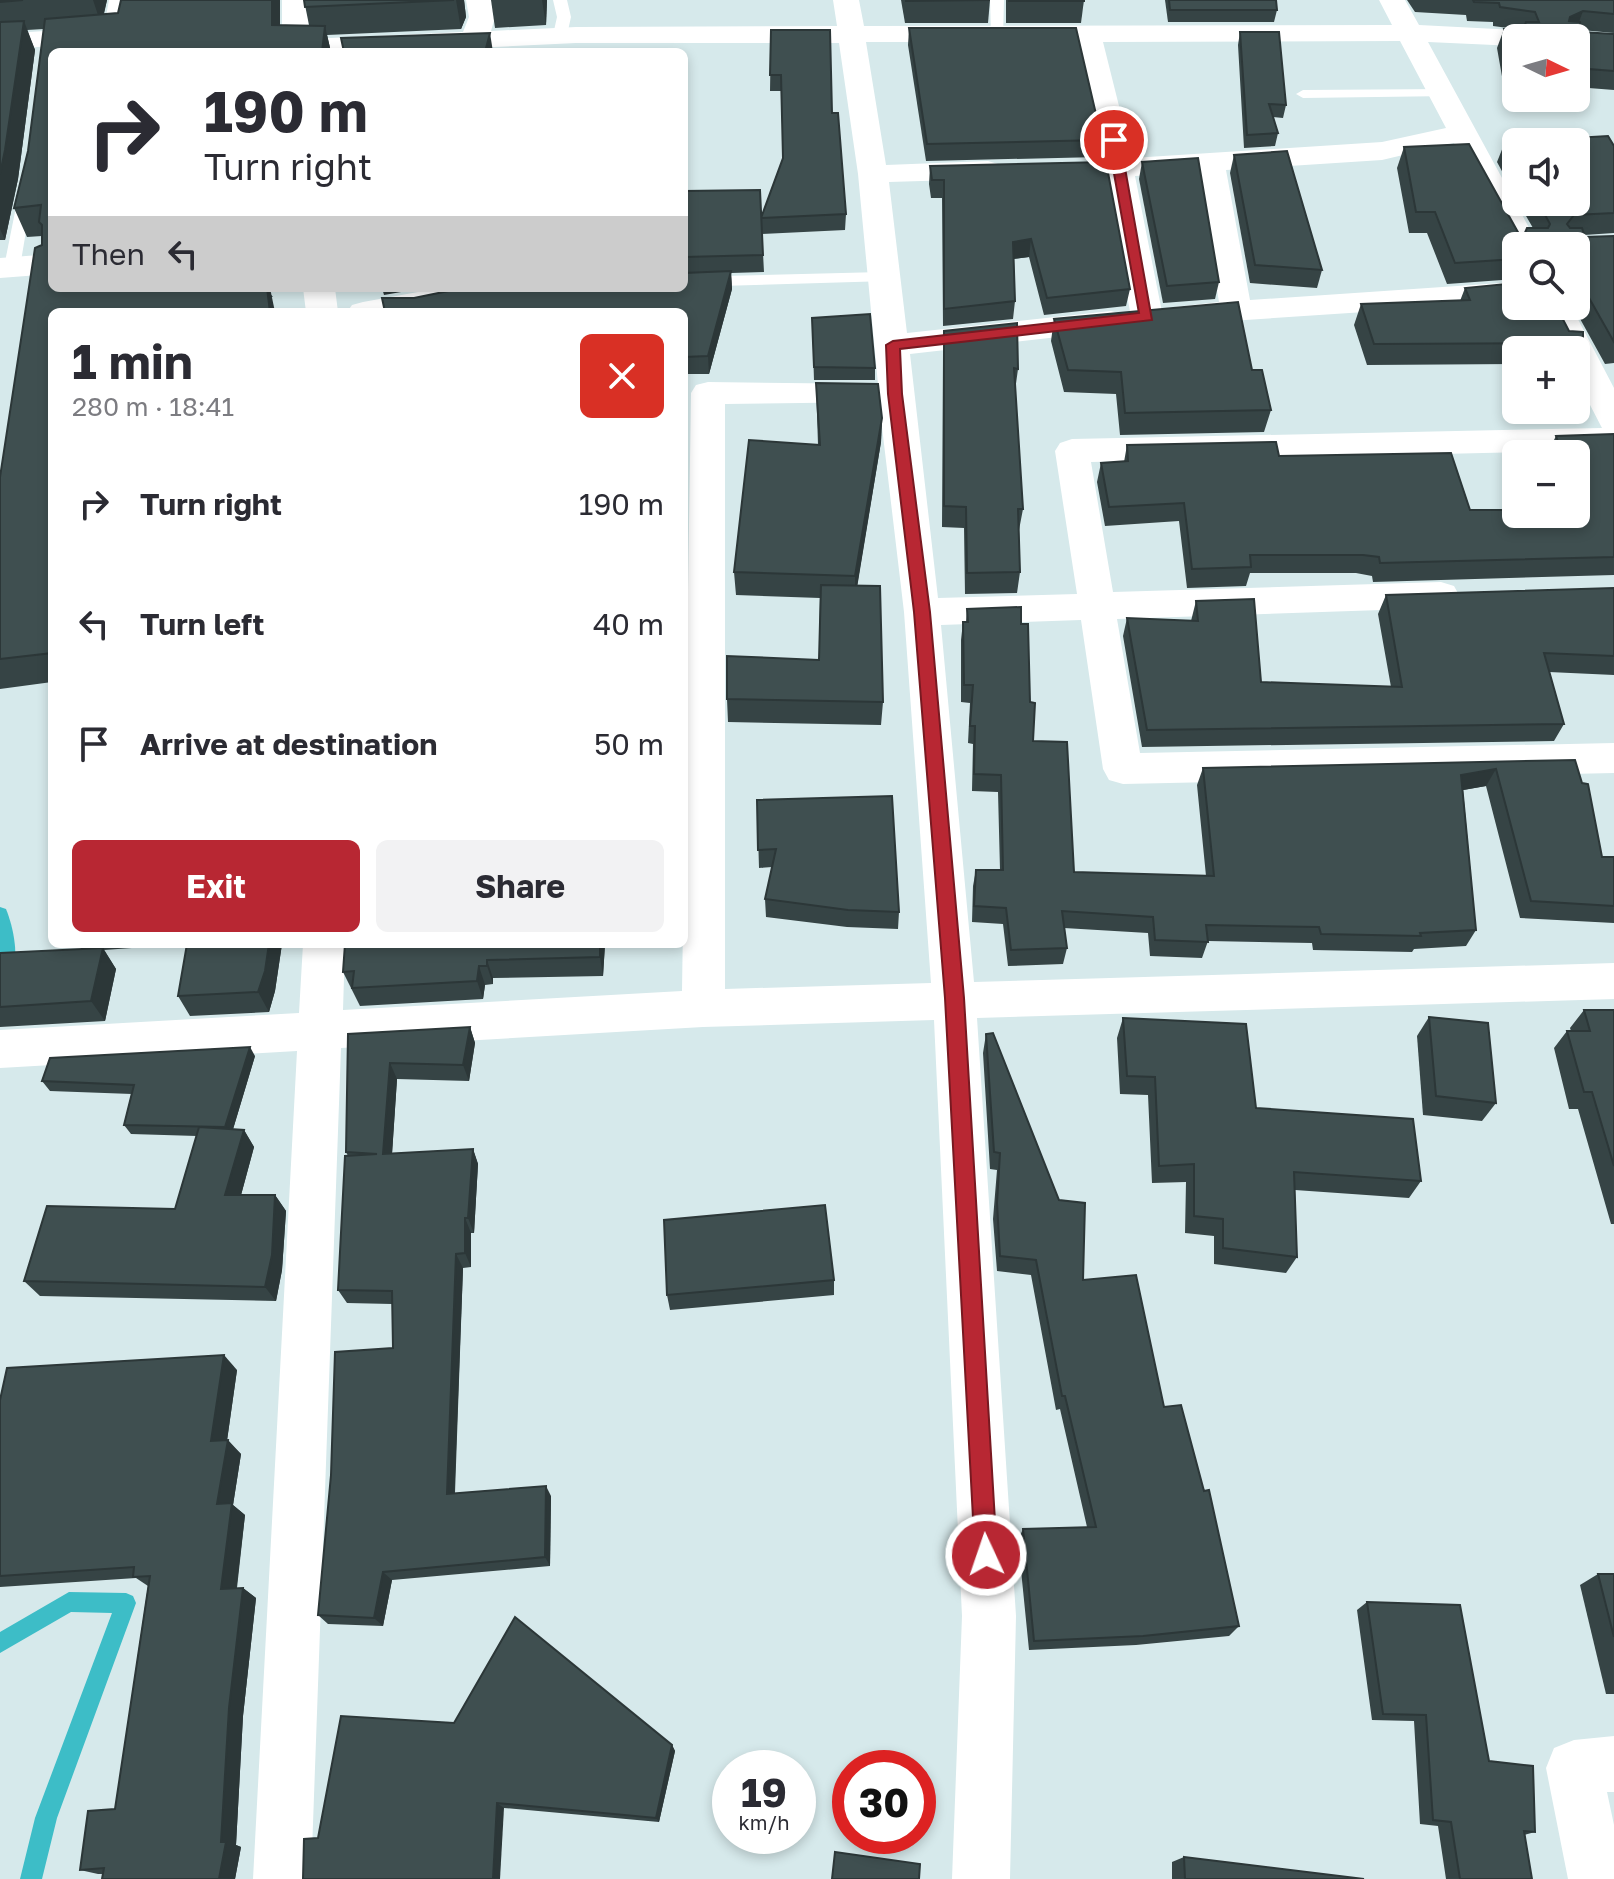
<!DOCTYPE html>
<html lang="en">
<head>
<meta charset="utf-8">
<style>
	body { margin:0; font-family:"Golos Text",sans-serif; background:#f2f2f3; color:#2b2b33; height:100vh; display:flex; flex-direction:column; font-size:30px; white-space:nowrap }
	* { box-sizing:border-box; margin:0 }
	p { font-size:26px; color:#7c7c81 }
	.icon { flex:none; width:44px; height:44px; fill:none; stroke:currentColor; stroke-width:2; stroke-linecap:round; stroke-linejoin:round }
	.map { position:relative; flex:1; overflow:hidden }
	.side { position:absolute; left:48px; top:308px; width:640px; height:640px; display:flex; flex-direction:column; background:#fff; border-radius:12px; box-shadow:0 4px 12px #0003 }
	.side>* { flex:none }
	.top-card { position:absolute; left:48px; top:48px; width:640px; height:244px; border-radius:12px; box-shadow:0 4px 12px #0003; background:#fff; color:#2b2b33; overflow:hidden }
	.needle { width:52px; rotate:95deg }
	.tools { position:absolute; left:1502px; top:24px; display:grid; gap:16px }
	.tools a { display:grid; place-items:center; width:88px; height:88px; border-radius:12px; background:#fff; box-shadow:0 4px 12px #0003; font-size:40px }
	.speed { position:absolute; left:712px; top:1750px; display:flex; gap:16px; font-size:40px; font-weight:700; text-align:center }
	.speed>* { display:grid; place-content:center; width:104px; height:104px; border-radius:50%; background:#fff; box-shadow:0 4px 12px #0003; line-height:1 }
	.speed small { font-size:20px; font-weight:400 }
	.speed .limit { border:12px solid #d22; background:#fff; color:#111 }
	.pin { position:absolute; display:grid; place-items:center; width:68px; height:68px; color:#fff; margin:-34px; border:4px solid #fff; border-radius:50%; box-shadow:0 2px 8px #0007 }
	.me { position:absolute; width:88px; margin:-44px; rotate:357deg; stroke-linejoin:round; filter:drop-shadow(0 0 6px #0008) }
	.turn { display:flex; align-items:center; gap:28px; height:168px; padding:0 24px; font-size:36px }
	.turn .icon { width:104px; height:104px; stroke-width:2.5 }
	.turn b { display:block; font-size:56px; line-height:68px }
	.then { display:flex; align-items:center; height:76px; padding:0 24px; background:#0003; gap:16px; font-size:30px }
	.round { display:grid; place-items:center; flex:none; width:84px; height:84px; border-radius:12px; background:#f2f2f3 }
	.summary { display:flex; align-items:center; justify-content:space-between; height:136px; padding:0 24px }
	h1 { font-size:48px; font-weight:700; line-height:60px }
	.primary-button { display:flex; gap:16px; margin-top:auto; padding:16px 24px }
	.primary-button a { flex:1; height:92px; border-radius:12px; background:#b82733; color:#fff; font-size:32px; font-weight:700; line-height:92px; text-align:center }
	.primary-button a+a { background:#f2f2f3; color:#2b2b33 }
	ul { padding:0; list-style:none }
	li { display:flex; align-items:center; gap:24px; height:120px; padding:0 24px }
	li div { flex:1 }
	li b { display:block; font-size:30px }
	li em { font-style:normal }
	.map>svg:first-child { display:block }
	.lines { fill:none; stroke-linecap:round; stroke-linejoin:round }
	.stream { fill:#3dbdc7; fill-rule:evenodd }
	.lane { fill:#fff; fill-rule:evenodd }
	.street { fill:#fff; fill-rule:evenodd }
	.wall { fill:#364445 }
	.shaded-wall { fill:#2c3738 }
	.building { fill:#3f4f50; stroke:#2c3738; stroke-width:2 }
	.route { fill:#b82733; stroke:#781921; stroke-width:2 }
</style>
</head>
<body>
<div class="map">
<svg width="1614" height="1879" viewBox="0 0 1614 1879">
	<rect width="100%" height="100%" fill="#d6e9eb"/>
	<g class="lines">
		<g class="stream">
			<path d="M0 907 6 909C14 929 19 956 12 977L6 979 0 976Z"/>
			<polygon points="69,1592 126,1593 133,1596 136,1603 57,1818 42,1879 20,1879 35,1818 112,1613 71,1612 0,1653 0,1632"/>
		</g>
		<g class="lane">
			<polygon points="553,0 567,0 571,17 567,35 560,39 553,35 557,17"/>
			<polygon points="990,0 1004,0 1003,37 991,34"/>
			<polygon points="1445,89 1450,90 1450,96 1303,98 1296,94 1303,90"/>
			<polygon points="20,187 33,190 20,267 12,272 4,267"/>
			<polygon points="882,272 888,273 888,281 684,287 684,277"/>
		</g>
		<g class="street">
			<polygon points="109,0 135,0 126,40 0,50 0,34 104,27"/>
			<path d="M282 0H308L309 39 463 32 469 17 466 0H492L495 17 491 31 576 27 837 26 833 0H859L864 26 1392 25 1379 0H1405L1419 25 1516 30 1526 32 1530 38H1516V46L1428 42 1539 246H1516V253H1513L1454 143 1382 160 1226 170 1250 300 1516 282V302L1185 324 1174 321 1169 314 1174 307 1219 302 1197 172 1135 176 1163 317 1158 324 1147 327 1136 324 1131 317 1106 178 1083 176 1078 170 1083 164 1103 160 1076 42H866L886 165 988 161 998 164 1003 170 998 176 988 179 889 182 907 333 1111 311 1122 314 1127 321 1122 328 1111 331 910 354 938 598 1077 594 1055 451 1060 443 1072 439 1602 428 1576 378V350H1562L1539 306H1571L1614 388V450L1091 462 1113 592 1441 582 1454 586 1459 595 1454 604 1441 608 1117 619 1140 753 1614 743V773L1123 784 1109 780 1103 769 1081 620 941 625 974 982 1614 963V999L977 1018 1016 1616 1010 1879H952L962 1616 934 1020 703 1027 341 1048 311 1879H253L297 1051 0 1068V1030L299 1013 303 944H345L343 1010 682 991 691 393 696 385 708 382 878 384 858 174 839 43H576L386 52H282ZM1400 41 1446 128 1382 142 1132 158 1103 42ZM879 402 904 612 931 983 725 989V404Z"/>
			<polygon points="52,254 52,274 0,278 0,258"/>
			<polygon points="303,288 335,288 338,312 306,312"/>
			<polygon points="440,288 451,291 456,298 451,305 418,312 347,312 352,305 363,302"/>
			<polygon points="1614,1736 1614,1792 1607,1792 1614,1825 1614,1879 1568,1879 1546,1768 1554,1748 1574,1740"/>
		</g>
	</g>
	<g class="wall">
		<polygon points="0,0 107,0 104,14 280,0 280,25 309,25 304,0 464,0 466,17 461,29 327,35 331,52 52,52 273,297 52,312 52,682 0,689 0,477 42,245 42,236 27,237 14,208 28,151 44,29 27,30 35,50 18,179 5,240 0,240"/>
		<polygon points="491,0 547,0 546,25 495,28"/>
		<polygon points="901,0 990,0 988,23 905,23"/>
		<polygon points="1006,0 1084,0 1081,23 1006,23"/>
		<polygon points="1165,0 1276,0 1277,10 1274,22 1168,22"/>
		<polygon points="1407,0 1614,0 1614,33 1581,30 1581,32 1614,34 1614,90 1576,87 1576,38 1516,38 1516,83 1503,82 1497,48 1504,29 1523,30 1493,26 1493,22 1467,21 1466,15 1415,12"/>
		<polygon points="909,28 1102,140 1099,157 926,161 908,45"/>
		<polygon points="771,30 832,113 846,214 845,230 762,234 764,272 731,273 732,289 709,374 684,374 684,312 414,298 453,290 684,288 684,191 761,218 783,158 781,91 770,91"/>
		<polygon points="1240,32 1286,105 1283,118 1273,117 1278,133 1275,146 1244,148 1238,45"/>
		<polygon points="1608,136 1614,146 1614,233 1584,235 1585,237 1614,236 1614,363 1605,364 1573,306 1576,306 1576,246 1516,246 1516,280 1516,279 1447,284 1427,233 1409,233 1397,168 1404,147 1469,144 1519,234 1524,235 1527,228 1533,228 1518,202 1576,202 1576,142 1516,142 1516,197 1497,162 1505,142"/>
		<polygon points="1234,155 1322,270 1317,288 1250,283 1230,173"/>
		<polygon points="1142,162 1219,282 1215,299 1163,303 1139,179"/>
		<polygon points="930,166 1130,289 1126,306 1044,315 1029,257 1014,259 1015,301 1013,319 943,326 942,198 931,198 929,184"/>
		<polygon points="1465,288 1569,331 1583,343 1576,358 1576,350 1516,350 1516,364 1367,365 1354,325 1361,304 1460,301"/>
		<polygon points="812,318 875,368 875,380 814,380"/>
		<polygon points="1054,319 1252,370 1271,410 1264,432 1120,435 1116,394 1064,392 1051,341"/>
		<polygon points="944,331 1018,369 1015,391 1023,509 1019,530 1020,572 1017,593 965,594 964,528 942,527 943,353"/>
		<polygon points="816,383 882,418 881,442 857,586 883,702 881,725 728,722 727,699 819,660 820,598 736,595 734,572 818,445"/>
		<polygon points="1614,434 1614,575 1373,582 1372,576 1356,573 1250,573 1246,586 1187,588 1179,521 1105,526 1097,482 1101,463 1124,462 1127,445 1279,456 1470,510 1576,514 1576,454 1547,454 1556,436"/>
		<polygon points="1614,588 1614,675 1549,672 1564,724 1554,741 1142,747 1123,636 1127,618 1191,621 1196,601 1261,682 1391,687 1378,614 1386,595"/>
		<polygon points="967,609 1021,624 1033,741 1074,872 1206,876 1197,785 1203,768 1575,760 1602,857 1614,857 1614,923 1520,918 1486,786 1463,790 1476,930 1466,946 1414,949 1412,952 1313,950 1312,943 1208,941 1202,958 1150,956 1148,933 1064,928 1067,948 1063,964 1008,966 1003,924 972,922 973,886 976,870 1000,870 998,792 972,791 973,744 968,743 970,703 961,702 961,640 963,622 966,622"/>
		<polygon points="757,800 899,912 898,929 847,927 766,917 765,899 772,867 759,868"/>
		<polygon points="78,944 282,944 275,991 269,1012 190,1016 178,996 187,944 104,950 116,969 105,1021 0,1027 0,953 81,949"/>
		<polygon points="345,944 605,944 603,976 493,978 493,984 485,985 483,999 360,1006 343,972"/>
		<polygon points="1584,1010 1614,1010 1614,1224 1611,1224 1578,1109 1569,1109 1554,1048 1567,1031 1571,1031 1570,1028"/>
		<polygon points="1429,1017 1496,1103 1482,1121 1423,1115 1417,1036"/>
		<polygon points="1123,1018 1256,1108 1421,1181 1409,1198 1295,1190 1297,1257 1286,1273 1214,1264 1214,1236 1185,1233 1186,1182 1152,1183 1148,1095 1120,1094 1117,1038"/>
		<polygon points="470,1027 475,1043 469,1081 397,1079 392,1154 473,1149 478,1164 474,1233 471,1233 471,1267 463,1268 455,1493 551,1496 550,1566 392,1580 383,1626 328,1624 318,1615 393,1348 392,1304 347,1303 338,1290 348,1156 346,1152 348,1034"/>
		<polygon points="986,1034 1083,1280 1164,1407 1239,1626 1229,1636 1136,1645 1029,1650 1018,1540 1023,1529 1087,1527 1060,1409 1056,1410 1031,1275 997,1271 993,1219 997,1170 990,1169 983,1053"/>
		<polygon points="255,1056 233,1129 244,1130 254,1147 241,1195 275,1195 286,1211 282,1270 276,1301 40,1296 24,1281 175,1209 197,1136 131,1134 124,1125 132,1094 50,1091 42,1081"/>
		<polygon points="834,1280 834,1295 670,1310 667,1295"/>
		<polygon points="237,1370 227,1441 241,1454 233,1505 245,1515 237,1588 243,1588 256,1598 243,1716 236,1845 241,1847 235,1879 102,1879 103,1874 98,1874 80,1870 115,1809 148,1586 136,1578 0,1587 0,1400"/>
		<polygon points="1598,1574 1614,1574 1614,1694 1606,1694 1580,1585"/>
		<polygon points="1367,1602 1489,1761 1535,1832 1524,1835 1532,1879 1446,1879 1438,1826 1420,1824 1414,1721 1372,1720 1357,1610"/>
		<polygon points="672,1745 675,1751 659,1822 504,1808 318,1838"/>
		<polygon points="1184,1857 1364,1879 1172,1879 1172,1862"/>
	</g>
	<g class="shaded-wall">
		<polygon points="93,0 107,0 101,24"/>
		<polygon points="272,0 280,0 280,52 272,25"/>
		<polygon points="456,0 464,0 466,17 461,29"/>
		<polygon points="542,0 547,0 546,25"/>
		<polygon points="1583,11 1576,30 1563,35 1570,17"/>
		<polygon points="24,21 35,50 18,179 5,240 0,229 0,174"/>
		<polygon points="325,26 331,52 322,52"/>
		<polygon points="490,33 493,52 485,52"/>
		<polygon points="1031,239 1029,257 1011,259 1013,242"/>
		<polygon points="731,271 732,289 709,374 708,356"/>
		<polygon points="267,288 270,288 275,312 270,312"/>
		<polygon points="382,288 424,288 384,295"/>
		<polygon points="882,418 881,442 855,600 855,576"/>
		<polygon points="1496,769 1486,786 1452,792 1461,775"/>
		<polygon points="269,944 282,944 275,991 269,1012 258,992"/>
		<polygon points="600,944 605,944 603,976 600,957"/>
		<polygon points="103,948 116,969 105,1021 91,1001"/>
		<polygon points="487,960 493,978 493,984 487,966"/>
		<polygon points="479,966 485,985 483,999 477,981"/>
		<polygon points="470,1027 475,1043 469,1081 463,1065"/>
		<polygon points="250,1047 255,1056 231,1136 225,1127"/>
		<polygon points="390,1063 397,1079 391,1169 383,1154"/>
		<polygon points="244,1130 254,1147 237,1210 225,1195"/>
		<polygon points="473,1149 478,1164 474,1233 468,1218"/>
		<polygon points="275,1195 286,1211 282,1270 276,1301 265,1287"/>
		<polygon points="465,1218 471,1233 471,1267 465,1253"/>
		<polygon points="456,1254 463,1268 454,1504 447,1494"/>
		<polygon points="224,1355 237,1370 225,1454 211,1441"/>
		<polygon points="228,1440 241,1454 233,1505 245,1515 235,1600 221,1589 217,1504"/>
		<polygon points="546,1486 551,1496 550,1566 545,1557"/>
		<polygon points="383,1572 392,1580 383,1626 374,1618"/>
		<polygon points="243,1588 256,1598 243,1716 236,1845 241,1847 235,1879 219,1879 229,1708"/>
		<polygon points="672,1745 675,1751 659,1822 656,1818"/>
		<polygon points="497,1803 504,1808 500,1879 493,1879"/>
	</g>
	<g class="building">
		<polygon points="0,0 23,0 0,2"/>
		<polygon points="121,0 272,0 272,25 325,26 322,52 52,52 52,288 267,288 270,312 52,312 52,653 0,659 0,477 35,248 42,245 42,225 39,222 41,205 14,208 28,151 45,19 118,13"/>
		<polygon points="304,0 454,0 305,7"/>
		<polygon points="906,0 990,0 906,1"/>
		<rect x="1009" y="0" width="75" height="1"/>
		<polygon points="1169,0 1276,0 1277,10 1170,10"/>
		<polygon points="1473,0 1614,0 1614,14 1583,11 1570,17 1569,21 1580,22 1581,32 1614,34 1614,71 1576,68 1576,38 1516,38 1516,63 1510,63 1504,29 1523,30 1526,22 1539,22 1535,12 1500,7 1499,3 1474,2"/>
		<polygon points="24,21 5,150 0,174 0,22"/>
		<polygon points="909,28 1076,28 1102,140 927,144"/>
		<polygon points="771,30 830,30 832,113 838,113 846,214 761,218 783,158 781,75 770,75"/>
		<polygon points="1240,32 1279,32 1286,105 1269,104 1278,133 1247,135"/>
		<polygon points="490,33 485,52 344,52 341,38"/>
		<polygon points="1608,136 1614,146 1614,213 1574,215 1567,224 1570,228 1582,228 1585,237 1614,236 1614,342 1580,282 1576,283 1576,246 1516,246 1516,259 1455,263 1435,212 1416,212 1404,147 1469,144 1519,234 1524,235 1527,228 1548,228 1550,224 1538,202 1576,202 1576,142 1516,142 1516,162 1505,142"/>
		<polygon points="1287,151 1322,270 1255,265 1234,155"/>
		<polygon points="1198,158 1219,282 1167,286 1142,162"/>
		<polygon points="1106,162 1130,289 1047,298 1031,239 1013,242 1015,301 944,309 944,180 932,180 930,166"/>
		<polygon points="760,190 763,255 684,257 684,191"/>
		<polygon points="731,271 708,356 684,357 684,312 385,312 382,298 414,298 453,290 454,288 684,288 684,273"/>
		<polygon points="1516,283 1516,306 1556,306 1569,331 1583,332 1583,343 1374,344 1361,304 1470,300 1465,288"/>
		<polygon points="1238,302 1252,370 1262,370 1271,410 1125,413 1121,372 1068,370 1054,319"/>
		<polygon points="870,314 875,368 814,367 812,318"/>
		<polygon points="1017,323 1018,369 1014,368 1023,509 1018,509 1020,572 967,573 966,507 944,506 944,331"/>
		<polygon points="816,383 878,384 882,418 855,576 734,572 749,440 820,445"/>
		<polygon points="1614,434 1614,557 1380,563 1379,557 1363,555 1250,555 1251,567 1192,569 1184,503 1109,507 1101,463 1128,461 1127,445 1276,442 1279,456 1451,453 1470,510 1516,510 1516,514 1576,514 1576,511 1582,511 1576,494 1576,454 1562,454 1556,436"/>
		<polygon points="821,585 880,586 883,702 727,699 727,656 819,660"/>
		<polygon points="1614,588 1614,656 1544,653 1564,724 1147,730 1127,618 1198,621 1196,601 1254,599 1261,682 1402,687 1386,595"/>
		<polygon points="1021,607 1021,624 1028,624 1030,702 1035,703 1033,741 1067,742 1074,872 1214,876 1203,768 1575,760 1582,783 1588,784 1602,857 1614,857 1614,906 1531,901 1496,769 1461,775 1476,930 1420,933 1421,936 1321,934 1319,927 1206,925 1208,942 1155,940 1153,917 1062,911 1067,948 1011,950 1006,908 974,906 976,870 1003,870 1001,775 974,774 975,726 970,726 973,685 964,685 963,622 968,622 967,609"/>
		<polygon points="892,796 899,912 848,910 765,899 776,849 758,850 757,800"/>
		<polygon points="187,944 269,944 265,971 258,992 178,996"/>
		<polygon points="345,944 600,944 600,957 487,960 487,966 479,966 477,981 352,988 354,971 343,972"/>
		<polygon points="103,948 91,1001 0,1007 0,953"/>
		<polygon points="1584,1010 1614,1010 1614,1166 1592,1092 1584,1092 1567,1031 1590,1031"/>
		<polygon points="1429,1017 1488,1023 1496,1103 1436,1096"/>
		<polygon points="1123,1018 1246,1024 1256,1108 1413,1119 1421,1181 1294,1172 1297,1257 1223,1248 1223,1219 1194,1216 1194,1164 1159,1166 1155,1077 1127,1076"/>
		<polygon points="470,1027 463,1065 390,1063 383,1154 473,1149 468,1218 465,1218 465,1253 456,1254 447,1494 546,1486 545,1557 383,1572 374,1618 318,1615 331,1475 335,1352 393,1348 392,1291 338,1290 345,1156 377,1154 346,1152 348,1034"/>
		<polygon points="993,1033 1059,1200 1085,1203 1083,1280 1136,1275 1164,1407 1181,1405 1204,1491 1209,1490 1239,1626 1143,1636 1034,1641 1023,1529 1096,1527 1065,1396 1062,1396 1036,1260 1000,1256 997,1203 1000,1153 994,1152 986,1034"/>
		<polygon points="250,1047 225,1127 124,1125 134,1085 42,1081 50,1058"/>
		<polygon points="199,1127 244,1130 225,1195 275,1195 272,1255 265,1287 24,1281 47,1206 175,1209"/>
		<polygon points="825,1205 834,1280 667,1295 664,1220"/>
		<polygon points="224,1355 211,1441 228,1440 217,1504 232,1503 221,1589 243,1588 229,1708 221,1842 226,1842 219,1879 102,1879 104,1868 80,1870 88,1811 115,1809 150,1576 133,1577 134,1567 0,1576 0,1400 7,1368"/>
		<polygon points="1598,1574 1614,1574 1614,1637"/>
		<polygon points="1367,1602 1460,1605 1489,1761 1533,1766 1535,1832 1524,1831 1532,1879 1460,1879 1451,1822 1433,1820 1426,1715 1383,1714"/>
		<polygon points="515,1617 672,1745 656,1818 497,1803 493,1879 303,1879 304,1839 318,1838 341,1716 454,1723"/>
		<polygon points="835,1852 920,1864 919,1879 832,1879"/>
		<polygon points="1184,1857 1364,1879 1185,1879"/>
	</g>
	<polygon class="route" points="1114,137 1120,140 1152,320 900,349 902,394 930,612 964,998 997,1555 994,1563 986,1566 978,1563 975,1555 945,998 914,612 888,394 886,345 893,341 1139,313 1108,140"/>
</svg>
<div class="tools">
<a><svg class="needle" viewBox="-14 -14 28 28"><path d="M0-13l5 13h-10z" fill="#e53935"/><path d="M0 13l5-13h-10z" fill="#7c7c81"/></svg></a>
<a><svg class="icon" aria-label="sound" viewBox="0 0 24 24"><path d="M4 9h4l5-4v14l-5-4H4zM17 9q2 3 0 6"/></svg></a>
<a><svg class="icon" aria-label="search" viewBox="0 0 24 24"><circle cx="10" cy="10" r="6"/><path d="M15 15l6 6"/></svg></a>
<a>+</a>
<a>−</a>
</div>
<div class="speed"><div>19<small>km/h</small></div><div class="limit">30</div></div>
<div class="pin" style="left:1114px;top:140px;background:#d93025"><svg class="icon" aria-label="arrive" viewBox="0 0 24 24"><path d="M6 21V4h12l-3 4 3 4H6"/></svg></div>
<svg class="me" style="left:986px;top:1555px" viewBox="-20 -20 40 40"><circle r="17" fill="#b82733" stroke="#fff" stroke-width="3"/><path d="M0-11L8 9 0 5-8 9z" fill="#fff"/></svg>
<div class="top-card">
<div class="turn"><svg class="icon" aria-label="right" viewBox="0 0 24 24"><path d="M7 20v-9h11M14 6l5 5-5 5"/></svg><div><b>190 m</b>Turn right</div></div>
<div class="then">Then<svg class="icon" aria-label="left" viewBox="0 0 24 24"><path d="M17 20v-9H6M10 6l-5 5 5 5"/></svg></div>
</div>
<section class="side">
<div class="summary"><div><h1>1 min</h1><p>280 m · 18:41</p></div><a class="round" style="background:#d93025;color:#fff"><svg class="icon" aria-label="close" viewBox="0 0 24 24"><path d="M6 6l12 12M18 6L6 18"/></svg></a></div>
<ul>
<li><svg class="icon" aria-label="right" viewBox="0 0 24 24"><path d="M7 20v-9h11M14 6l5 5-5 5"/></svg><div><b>Turn right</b></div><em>190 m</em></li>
<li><svg class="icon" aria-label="left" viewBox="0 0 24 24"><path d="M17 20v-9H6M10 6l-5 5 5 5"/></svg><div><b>Turn left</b></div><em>40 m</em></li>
<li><svg class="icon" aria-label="arrive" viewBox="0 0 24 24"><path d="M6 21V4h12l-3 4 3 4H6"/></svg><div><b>Arrive at destination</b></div><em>50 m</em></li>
</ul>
<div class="primary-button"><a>Exit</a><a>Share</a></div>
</section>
</div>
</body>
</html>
